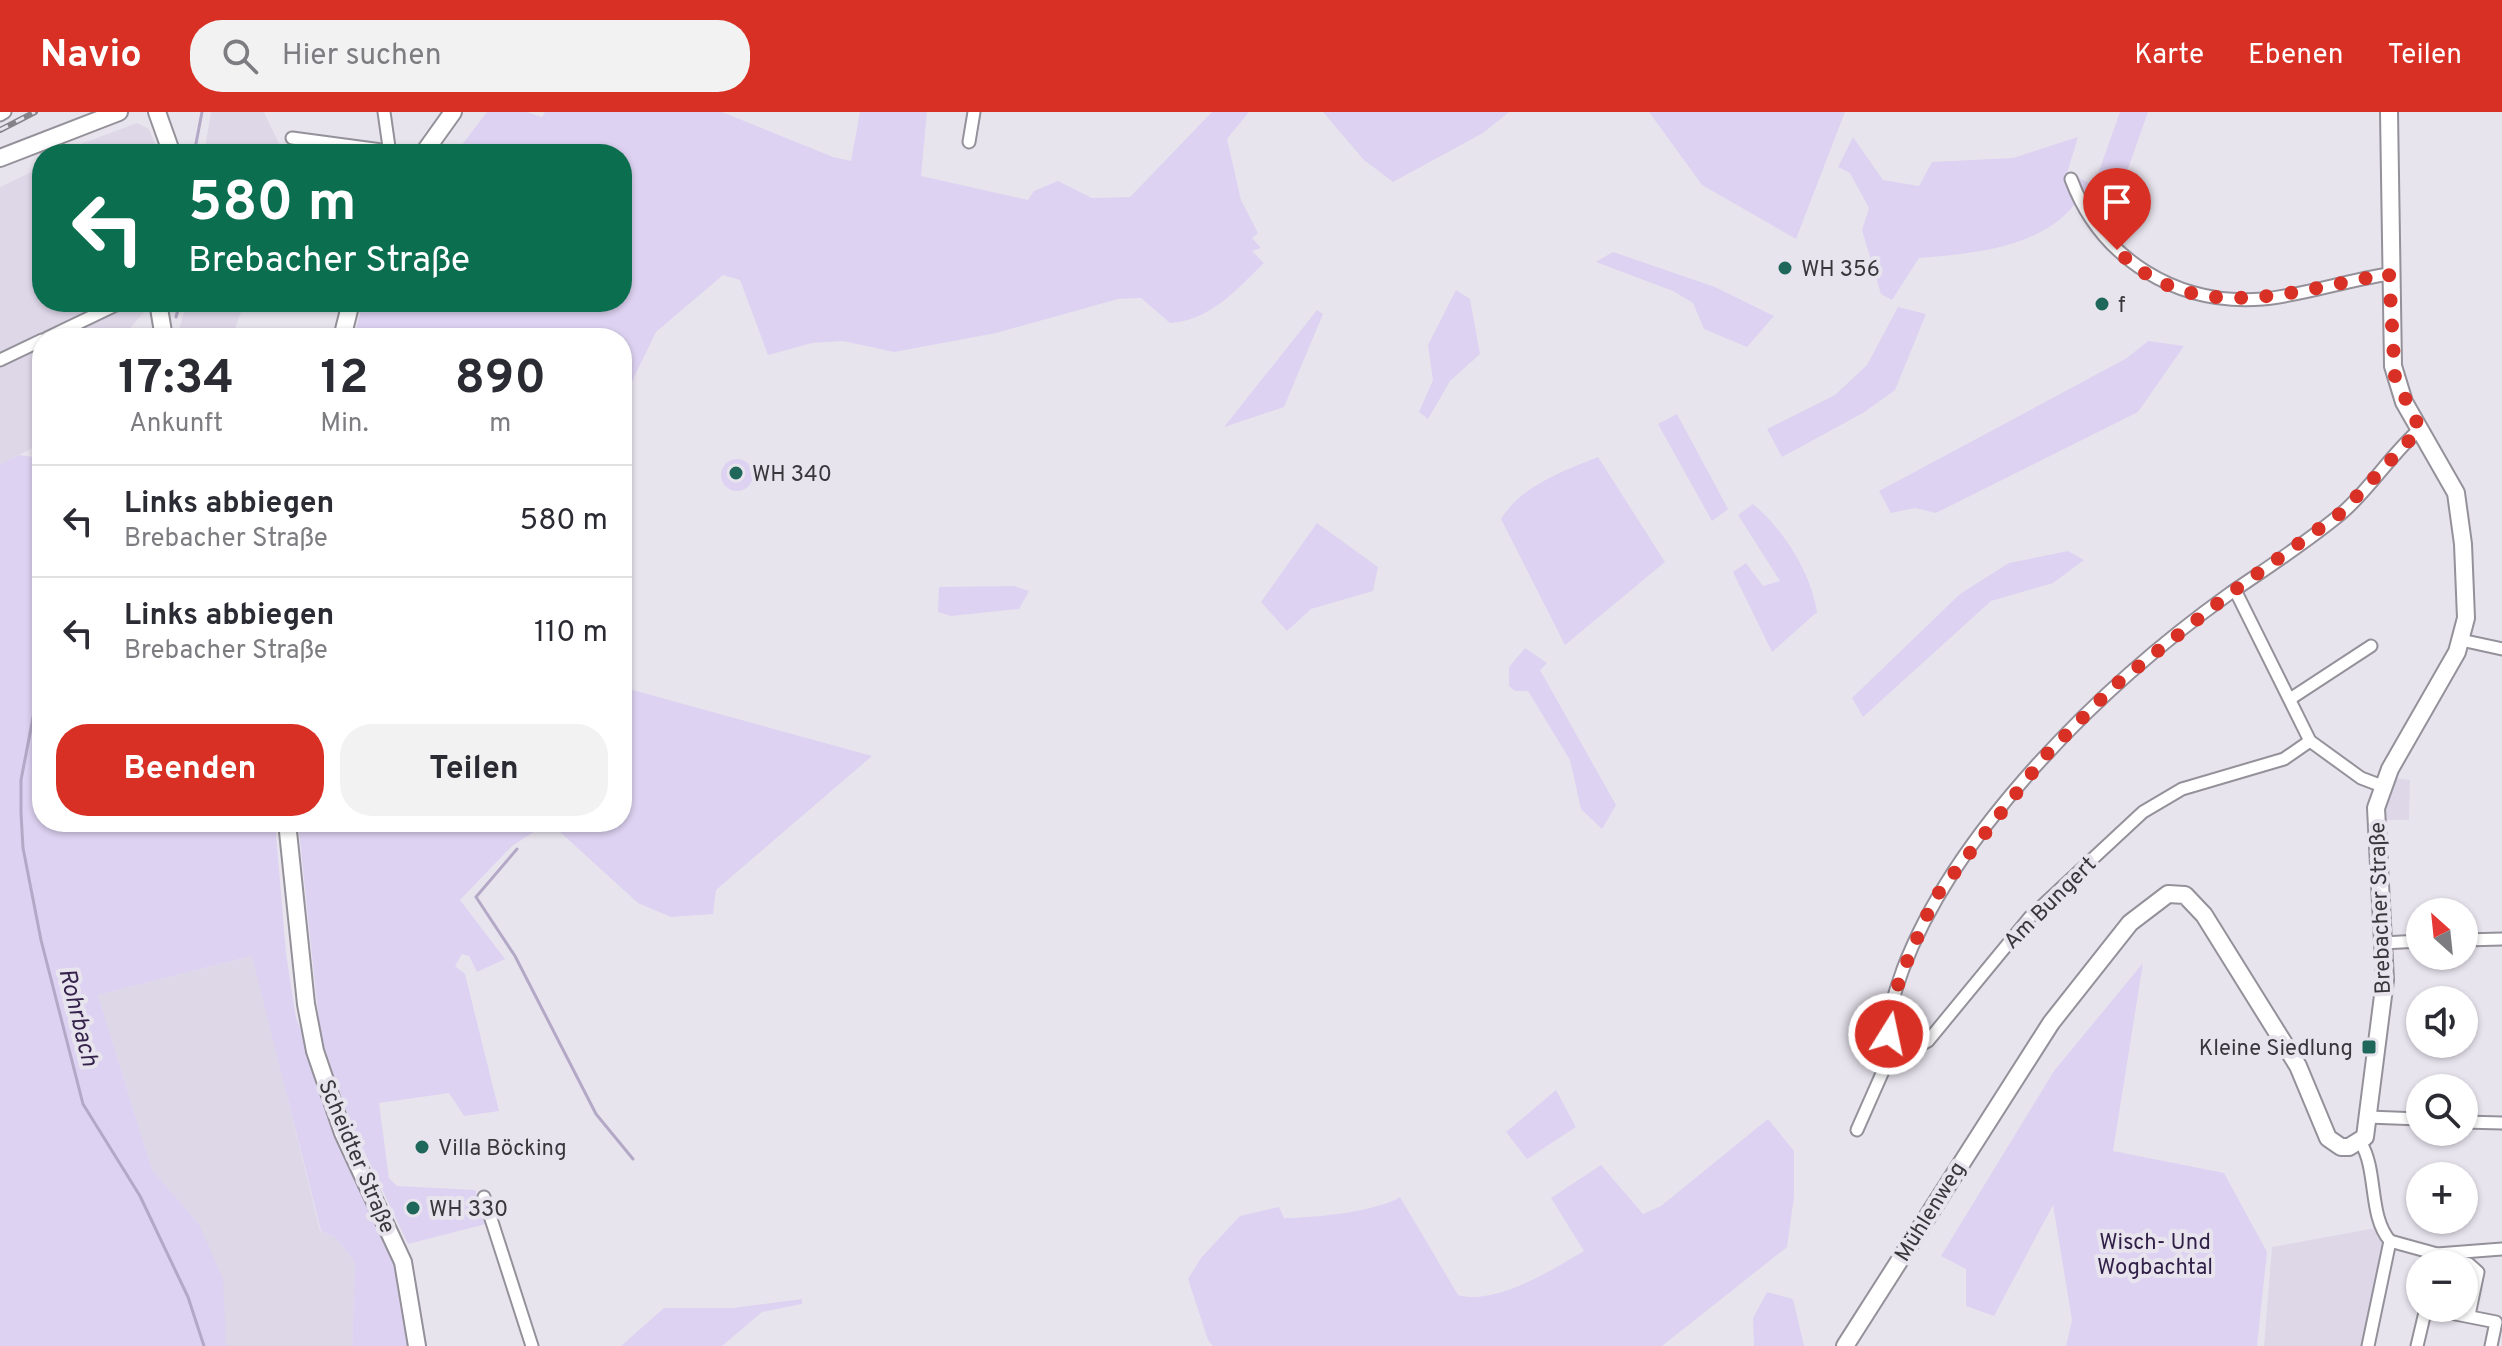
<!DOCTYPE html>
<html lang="de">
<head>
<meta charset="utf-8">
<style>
	body { margin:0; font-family:Overpass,sans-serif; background:#f2f2f3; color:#2b2b33; height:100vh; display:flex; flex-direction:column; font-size:30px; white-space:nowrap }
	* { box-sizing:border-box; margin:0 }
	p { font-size:26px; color:#7c7c81 }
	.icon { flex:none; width:44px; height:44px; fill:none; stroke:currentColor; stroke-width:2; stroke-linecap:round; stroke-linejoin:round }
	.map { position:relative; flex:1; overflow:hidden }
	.sheet { position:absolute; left:32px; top:216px; width:600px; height:504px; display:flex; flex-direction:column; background:#fff; border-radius:32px; box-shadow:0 2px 6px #0004 }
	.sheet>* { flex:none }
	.top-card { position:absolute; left:32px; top:32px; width:600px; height:168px; border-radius:32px; box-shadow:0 2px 6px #0004; background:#0b6e4f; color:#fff; overflow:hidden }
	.needle { width:52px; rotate:333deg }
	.controls { position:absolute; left:2406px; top:786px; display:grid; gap:16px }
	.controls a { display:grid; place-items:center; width:72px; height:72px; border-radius:50%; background:#fff; box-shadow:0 2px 6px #0004; font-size:40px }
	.pin { position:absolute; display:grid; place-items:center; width:68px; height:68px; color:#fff; margin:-82px -34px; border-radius:50% 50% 50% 0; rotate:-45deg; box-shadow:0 0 8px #0007 }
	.pin .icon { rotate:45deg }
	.me { position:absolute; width:88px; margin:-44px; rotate:10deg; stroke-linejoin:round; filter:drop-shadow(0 0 6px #0008) }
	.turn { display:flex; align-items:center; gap:28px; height:168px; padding:0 24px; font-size:36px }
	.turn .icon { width:104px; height:104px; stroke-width:2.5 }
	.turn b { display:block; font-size:56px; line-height:68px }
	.eta { display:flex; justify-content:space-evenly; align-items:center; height:136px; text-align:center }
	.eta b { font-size:48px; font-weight:700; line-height:56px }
	.primary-button { display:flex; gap:16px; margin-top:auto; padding:16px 24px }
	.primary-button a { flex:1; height:92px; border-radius:32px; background:#d93025; color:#fff; font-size:32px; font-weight:700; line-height:92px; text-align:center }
	.primary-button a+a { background:#f2f2f3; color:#2b2b33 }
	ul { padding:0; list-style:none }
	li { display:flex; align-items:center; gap:24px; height:112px; padding:0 24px; border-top:2px solid #e1e1e2 }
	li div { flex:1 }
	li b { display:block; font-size:30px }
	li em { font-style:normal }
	header { display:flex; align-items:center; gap:48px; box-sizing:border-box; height:112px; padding:0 40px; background:#d93025; color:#fff }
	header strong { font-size:38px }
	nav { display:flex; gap:44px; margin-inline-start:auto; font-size:28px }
	.search { width:560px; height:72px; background:#f2f2f3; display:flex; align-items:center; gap:20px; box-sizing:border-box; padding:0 28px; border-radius:32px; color:#7c7c81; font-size:30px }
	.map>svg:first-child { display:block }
	.built { fill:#ddd7e8 }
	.green { fill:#ddd2f1 }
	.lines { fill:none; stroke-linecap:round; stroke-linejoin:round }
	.stream { stroke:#b3a8c6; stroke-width:3 }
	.street-casing { stroke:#94919a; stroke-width:15 }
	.secondary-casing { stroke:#94919a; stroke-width:20 }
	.street { stroke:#fff; stroke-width:11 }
	.secondary { stroke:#fff; stroke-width:16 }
	.rail-casing { stroke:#858289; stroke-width:6 }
	.rail { stroke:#e8e4ee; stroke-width:3; stroke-dasharray:9; stroke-linecap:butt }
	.route { stroke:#d93025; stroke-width:14; stroke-dasharray:0 25.2 }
	.poi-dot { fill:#1f665b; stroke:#e8e4ee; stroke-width:3 }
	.labels { text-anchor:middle; stroke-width:8; stroke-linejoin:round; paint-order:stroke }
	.poi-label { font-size:22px; fill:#38373b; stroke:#e8e4ee; text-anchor:start }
	.street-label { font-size:22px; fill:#38373b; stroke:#e8e4ee }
	.park-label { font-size:22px; fill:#301f47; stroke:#e8e4ee }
	.water-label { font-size:24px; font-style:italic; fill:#35234c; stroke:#e8e4ee }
</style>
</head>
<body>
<header>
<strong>Navio</strong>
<div class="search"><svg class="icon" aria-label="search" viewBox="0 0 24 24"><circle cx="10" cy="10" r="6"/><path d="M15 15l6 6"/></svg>Hier suchen</div>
<nav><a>Karte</a><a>Ebenen</a><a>Teilen</a></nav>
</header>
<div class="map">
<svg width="2502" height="1234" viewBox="0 0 2502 1234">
	<rect width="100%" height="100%" fill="#e8e4ee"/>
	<g class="built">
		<polygon points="211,0 264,0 284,42 204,42"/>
		<polygon points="137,11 149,17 159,42 54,42"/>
		<polygon points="42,55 42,190 149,190 149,194 122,226 42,226 42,327 35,335 0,352 0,75"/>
		<polygon points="187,190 254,190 251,199 242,197 232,226 184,226 177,224"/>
		<polygon points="2386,665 2410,668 2409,708 2376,708"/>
		<polygon points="253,844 320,1119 335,1125 355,1150 352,1234 226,1234 224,1208 199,1112 152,1058 98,883"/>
		<polygon points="2381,1115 2385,1135 2366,1234 2264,1234 2272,1135"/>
	</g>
	<g class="green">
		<path d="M487 0H527L542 5 545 0H722L833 45 851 49 860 0H927L921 64 1028 88 1034 79 1058 69 1092 86 1130 85 1212 0H1249L1227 27 1241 88 1258 121 1252 126 1261 136 1252 139 1264 151C1236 178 1211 208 1170 211L1141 186 1118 187 996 221 894 240 843 229 812 231 768 243 740 168 723 163 656 220 622 290V226H354L363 190H622V42H455Z"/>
		<polygon points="1323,0 1509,0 1483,21 1393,70 1364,48"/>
		<polygon points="1649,0 1845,0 1796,127 1702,73"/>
		<path d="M2120 0H2148L2107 116 2079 86C2047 136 1971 142 1919 146L1892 188 1881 182 1862 118 1869 96 1850 61 1838 55 1853 25 1883 68 1919 74 1932 50 2013 46 2078 25 2067 61 2088 70V90Z"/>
		<polygon points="1613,140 1715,175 1774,204 1747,235 1704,217 1693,191 1673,179 1596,150"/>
		<polygon points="1456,178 1470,187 1480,242 1450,269 1428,307 1419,300 1433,268 1428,233"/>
		<polygon points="1898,195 1926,202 1895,278 1863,301 1782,345 1767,317 1835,283 1867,253"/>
		<polygon points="1317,198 1323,202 1284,295 1224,315"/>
		<polygon points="2148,229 2184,234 2138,300 1936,401 1915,396 1891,401 1879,379 2127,246"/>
		<polygon points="1677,302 1728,397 1712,409 1658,312"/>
		<polygon points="19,343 42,346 42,710 275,710 286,841 296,906 395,1146 410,1234 352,1234 355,1150 335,1125 321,1119 252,844 98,883 152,1058 199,1112 223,1167 226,1234 0,1234 0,352"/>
		<path d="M1598 345 1665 450 1565 533 1501 407C1521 374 1563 359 1598 345Z"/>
		<circle cx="737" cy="363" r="16"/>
		<path d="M1753 392C1783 417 1811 460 1817 500L1772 540 1733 460 1746 451 1763 474 1780 469 1738 403Z"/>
		<polygon points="1317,411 1378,455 1373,479 1311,497 1287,519 1261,490"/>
		<polygon points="2068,439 2084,448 2053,471 1991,489 1863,605 1852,586 1960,482 2009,451"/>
		<polygon points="1014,474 1029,479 1019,497 951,504 938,500 939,475"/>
		<polygon points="1525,536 1547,551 1540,558 1616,693 1602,717 1581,697 1570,648 1528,579 1515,579 1509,574 1509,555"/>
		<polygon points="622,575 872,644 716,778 713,802 671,805 638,791 549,710 512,734 460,788 505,847 477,860 469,844 462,842 455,854 465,862 499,999 464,1004 449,981 379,991 389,1066 397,1074 475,1078 486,1112 408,1132 355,1020 322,938 298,710 622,710"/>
		<polygon points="2143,851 2113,1039 2224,1061 2267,1140 2257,1234 2066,1234 2072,1208 2053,1093 1994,1204 1966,1194 1966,1157 1941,1144 2054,959"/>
		<polygon points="1556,978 1576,1015 1527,1047 1506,1020"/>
		<path d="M1768 1007 1794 1039V1085L1787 1135 1662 1234H1213L1208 1228 1188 1167 1201 1146 1240 1104 1279 1095 1284 1106C1313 1106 1376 1100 1400 1085L1458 1183C1495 1194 1552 1158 1584 1139L1551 1086 1601 1053 1643 1102 1661 1094Z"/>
		<polygon points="1767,1180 1793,1187 1804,1234 1754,1234 1753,1206"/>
		<polygon points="802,1187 802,1192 762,1200 722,1234 621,1234 664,1196 732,1196"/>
	</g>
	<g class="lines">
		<g class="stream">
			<polyline points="194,42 202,0"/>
			<polyline points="176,205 180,190"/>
			<polyline points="42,559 21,668 21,701 23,736 41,828 83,992 140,1084 188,1185 204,1234"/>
			<polyline points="517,737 476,785 515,844 596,1002 633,1047"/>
		</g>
		<defs>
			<g id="street">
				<polyline points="384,0 390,42"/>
				<polyline points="0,3 5,0"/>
				<polyline points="292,26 389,39"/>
				<polyline points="969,30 974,0"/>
				<path d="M2071 67C2101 147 2177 194 2263 187 2305 183 2347 168 2389 162"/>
				<polyline points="47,226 122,190"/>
				<polyline points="0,248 42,228"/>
				<polyline points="2235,478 2310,629 2361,666 2382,674"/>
				<polyline points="2461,528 2502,537"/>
				<polyline points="2290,587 2371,534"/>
				<polyline points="2464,828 2502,827"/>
				<polyline points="2383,831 2420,829"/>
				<path d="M1895 932C1881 913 1896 878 1903 857 1957 715 2106 570 2229 482 2267 456 2306 431 2342 401 2371 376 2391 342 2420 317"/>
				<polyline points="1895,932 1915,936 1928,929 2030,805 2143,700 2182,677 2284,647 2310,629"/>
				<polyline points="2368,1005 2420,1007"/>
				<polyline points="2464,1010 2502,1011"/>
				<polyline points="1857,1018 1895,932"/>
				<path d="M2361 1031C2378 1060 2368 1103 2390 1129L2368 1234"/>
				<polyline points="484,1085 532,1234"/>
				<polyline points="2390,1129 2437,1142 2502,1137"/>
				<polyline points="2435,1152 2437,1142 2469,1152 2478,1160 2469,1203"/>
				<polyline points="2425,1196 2496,1210 2491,1234"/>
				<polyline points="2417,1234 2426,1196"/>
			</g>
			<g id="secondary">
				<polyline points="157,0 172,42"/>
				<polyline points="423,42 453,0"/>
				<polyline points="0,46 119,0"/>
				<polyline points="158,190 164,226"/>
				<polyline points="342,226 351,190"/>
				<polyline points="287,710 306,892 315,939 343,1021 403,1150 417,1234"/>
				<polyline points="1845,1234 2051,911 2130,811 2168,782 2185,783 2204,803 2298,954 2328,1026 2341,1035 2349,1035 2365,1025 2385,868 2376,696 2390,657 2457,540 2466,506 2463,432 2456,381 2404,290 2393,254 2389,0"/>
			</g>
		</defs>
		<use href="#street" class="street-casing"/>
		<use href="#secondary" class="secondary-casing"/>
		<use href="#street" class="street"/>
		<use href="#secondary" class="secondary"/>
		<defs>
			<polyline id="rail" points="0,18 35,0"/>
		</defs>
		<use href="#rail" class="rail-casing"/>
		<use href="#rail" class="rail"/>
	</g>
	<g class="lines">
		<path class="route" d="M1889 922 1899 868 1934 787 2046 643 2114 574 2228 483 2342 400 2420 317 2395 265 2389 162C2296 177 2195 218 2117 138"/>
	</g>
	<g class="poi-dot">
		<circle cx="1785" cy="156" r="8"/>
		<circle cx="2102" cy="192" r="8"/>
		<circle cx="736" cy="361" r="8"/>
		<rect x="2361" y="927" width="16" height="16" rx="4"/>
		<circle cx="422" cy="1035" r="8"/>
		<circle cx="413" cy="1096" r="8"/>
	</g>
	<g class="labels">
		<g class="poi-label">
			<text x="1801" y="164">WH 356</text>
			<text x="2118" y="200">f</text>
			<text x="752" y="369">WH 340</text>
			<text x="2353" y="943" text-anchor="end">Kleine Siedlung</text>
			<text x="438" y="1043">Villa Böcking</text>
			<text x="429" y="1104">WH 330</text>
		</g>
		<g class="street-label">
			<text transform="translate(2049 790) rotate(-45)" y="8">Am Bungert</text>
			<text transform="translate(2379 796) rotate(-92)" y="8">Brebacher Straße</text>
			<text transform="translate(358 1044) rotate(67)" y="8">Scheidter Straße</text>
			<text transform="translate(1929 1099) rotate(-58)" y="8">Mühlenweg</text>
		</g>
		<g class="park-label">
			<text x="2155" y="1137">Wisch- Und<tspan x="2155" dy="25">Wogbachtal</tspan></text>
		</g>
		<g class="water-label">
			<text transform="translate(79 905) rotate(76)" y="8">Rohrbach</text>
		</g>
	</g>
</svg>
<div class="controls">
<a><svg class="needle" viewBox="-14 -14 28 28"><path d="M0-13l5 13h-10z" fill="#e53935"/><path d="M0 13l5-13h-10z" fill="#7c7c81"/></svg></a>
<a><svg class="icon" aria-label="sound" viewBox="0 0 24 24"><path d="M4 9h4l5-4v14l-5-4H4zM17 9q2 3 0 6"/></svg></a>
<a><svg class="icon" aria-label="search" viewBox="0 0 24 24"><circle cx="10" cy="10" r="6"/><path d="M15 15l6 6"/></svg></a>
<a>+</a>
<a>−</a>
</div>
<div class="pin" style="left:2117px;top:138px;background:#d93025"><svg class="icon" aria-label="arrive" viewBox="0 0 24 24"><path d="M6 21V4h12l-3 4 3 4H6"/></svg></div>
<svg class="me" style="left:1889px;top:922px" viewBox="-20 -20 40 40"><circle r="17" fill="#d93025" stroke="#fff" stroke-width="3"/><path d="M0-11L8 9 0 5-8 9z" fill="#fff"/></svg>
<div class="top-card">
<div class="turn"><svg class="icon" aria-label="left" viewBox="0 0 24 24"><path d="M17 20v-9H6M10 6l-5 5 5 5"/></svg><div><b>580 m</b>Brebacher Straße</div></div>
</div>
<section class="sheet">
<div class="eta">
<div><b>17:34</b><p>Ankunft</p></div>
<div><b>12</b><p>Min.</p></div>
<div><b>890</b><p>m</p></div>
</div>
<ul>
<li><svg class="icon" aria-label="left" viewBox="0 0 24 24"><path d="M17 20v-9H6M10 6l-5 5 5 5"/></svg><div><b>Links abbiegen</b><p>Brebacher Straße</p></div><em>580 m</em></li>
<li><svg class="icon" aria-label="left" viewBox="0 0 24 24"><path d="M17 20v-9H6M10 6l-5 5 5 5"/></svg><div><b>Links abbiegen</b><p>Brebacher Straße</p></div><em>110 m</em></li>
</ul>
<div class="primary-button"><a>Beenden</a><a>Teilen</a></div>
</section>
</div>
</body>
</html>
